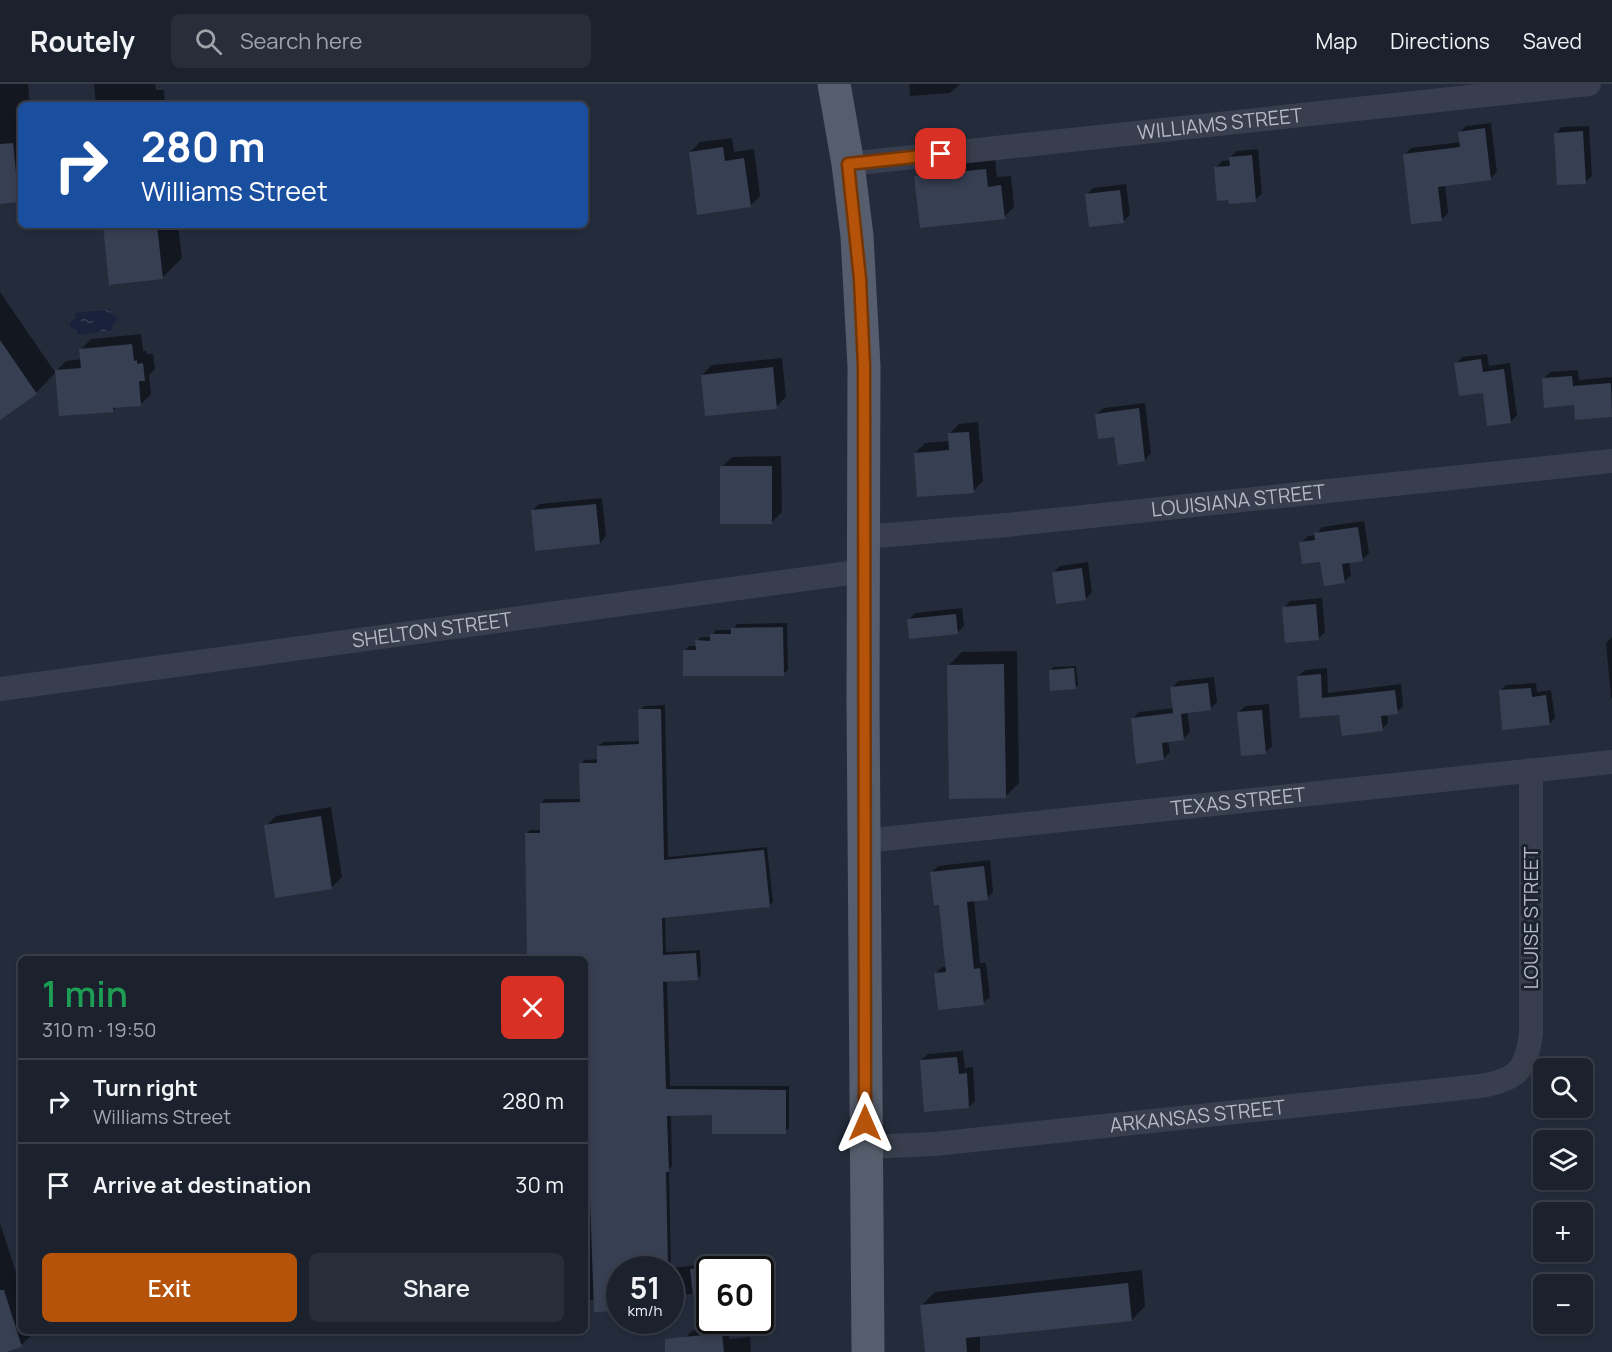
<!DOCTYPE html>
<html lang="en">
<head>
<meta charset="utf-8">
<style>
	body { margin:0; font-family:Manrope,sans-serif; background:#282e39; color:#f1f3f6; height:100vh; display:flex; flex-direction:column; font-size:22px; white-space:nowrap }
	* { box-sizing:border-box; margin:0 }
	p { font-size:20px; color:#a0a3aa }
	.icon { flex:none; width:33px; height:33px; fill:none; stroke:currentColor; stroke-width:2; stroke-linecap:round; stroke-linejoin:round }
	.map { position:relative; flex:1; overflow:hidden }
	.details { position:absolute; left:18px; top:872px; width:570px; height:378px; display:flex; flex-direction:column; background:#1b212d; border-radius:9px; box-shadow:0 3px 9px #0003,0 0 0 2px #393e49 }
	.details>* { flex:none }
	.guide { position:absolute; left:18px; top:18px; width:570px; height:126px; border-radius:9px; box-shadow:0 3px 9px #0003,0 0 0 2px #393e49; background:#1a4fa0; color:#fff; overflow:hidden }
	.fabs { position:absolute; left:1533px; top:974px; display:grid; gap:12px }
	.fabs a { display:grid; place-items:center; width:60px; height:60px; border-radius:9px; background:#1b212d; box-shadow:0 3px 9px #0003,0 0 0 2px #393e49; font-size:30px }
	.speed { position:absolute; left:606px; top:1172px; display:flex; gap:12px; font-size:30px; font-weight:700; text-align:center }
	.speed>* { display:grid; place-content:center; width:78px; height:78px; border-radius:50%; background:#1b212d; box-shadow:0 3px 9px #0003,0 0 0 2px #393e49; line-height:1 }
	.speed small { font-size:15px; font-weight:400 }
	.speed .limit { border:3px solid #111; border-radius:9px; background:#fff; color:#111 }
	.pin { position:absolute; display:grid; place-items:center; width:51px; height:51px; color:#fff; margin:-26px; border-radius:12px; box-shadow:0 3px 9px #0006 }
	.me { position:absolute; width:66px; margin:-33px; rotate:0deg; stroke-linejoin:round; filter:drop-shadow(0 0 4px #0008) }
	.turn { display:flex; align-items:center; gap:21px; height:126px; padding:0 24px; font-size:27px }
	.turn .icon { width:78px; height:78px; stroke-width:2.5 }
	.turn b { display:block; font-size:42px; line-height:51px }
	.round { display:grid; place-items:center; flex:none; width:63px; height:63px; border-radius:9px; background:#282e39 }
	.head { display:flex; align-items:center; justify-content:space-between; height:102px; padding:0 24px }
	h1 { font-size:36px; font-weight:600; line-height:45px; color:#1e9e55 }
	.cta { display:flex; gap:12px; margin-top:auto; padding:12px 24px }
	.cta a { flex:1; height:69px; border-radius:9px; background:#b45309; color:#fff; font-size:24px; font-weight:600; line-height:69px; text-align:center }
	.cta a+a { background:#282e39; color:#f1f3f6 }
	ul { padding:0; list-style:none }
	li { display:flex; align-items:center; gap:18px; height:84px; padding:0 24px; border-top:2px solid #393e49 }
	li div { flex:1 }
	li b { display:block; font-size:22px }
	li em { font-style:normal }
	header { display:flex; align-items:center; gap:36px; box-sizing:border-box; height:84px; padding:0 30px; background:#1b212d; border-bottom:2px solid #393e49 }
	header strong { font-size:28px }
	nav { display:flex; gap:33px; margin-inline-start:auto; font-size:21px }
	.search { width:420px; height:54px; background:#282e39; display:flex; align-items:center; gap:15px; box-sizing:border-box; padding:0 21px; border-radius:9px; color:#a0a3aa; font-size:22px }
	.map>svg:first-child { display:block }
	.water { fill:url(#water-ripples) }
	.shadow { fill:#0007 }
	.building { fill:#373f52 }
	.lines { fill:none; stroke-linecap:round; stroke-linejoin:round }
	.minor { stroke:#383e4d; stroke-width:24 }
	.primary { stroke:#565d6c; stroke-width:33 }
	.route-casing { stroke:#753606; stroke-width:15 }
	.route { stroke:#b45309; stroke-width:10 }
	.labels { text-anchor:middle; stroke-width:6; stroke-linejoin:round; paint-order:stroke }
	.street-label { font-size:20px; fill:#b4b9c8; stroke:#1d2331 }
</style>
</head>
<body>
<header>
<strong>Routely</strong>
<div class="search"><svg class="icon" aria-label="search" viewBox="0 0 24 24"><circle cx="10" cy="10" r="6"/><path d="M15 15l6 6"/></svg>Search here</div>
<nav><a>Map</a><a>Directions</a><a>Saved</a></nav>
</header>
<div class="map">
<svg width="1612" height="1268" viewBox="0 0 1612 1268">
	<defs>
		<pattern id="water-ripples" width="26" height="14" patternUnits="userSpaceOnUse" patternTransform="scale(1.5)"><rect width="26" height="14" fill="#18223a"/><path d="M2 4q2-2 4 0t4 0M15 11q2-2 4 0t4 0" fill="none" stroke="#374055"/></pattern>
	</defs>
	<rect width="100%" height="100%" fill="#242c3c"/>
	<polygon class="water" points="110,225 111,230 117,233 116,238 112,241 113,246 78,251 77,246 70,243 70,239 76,234 75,229"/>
	<g class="shadow">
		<polygon points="0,0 28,0 30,21 21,21 21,114 18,116 0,118"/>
		<polygon points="94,0 155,0 156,6 164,6 165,21 96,21"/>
		<polygon points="909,0 960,0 950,9 910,12"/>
		<polygon points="1491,39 1497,88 1491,94 1445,100 1448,129 1442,135 1405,70 1411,64 1461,58 1460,48 1466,42"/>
		<polygon points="1589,42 1592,92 1585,98 1555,50 1562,43"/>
		<polygon points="732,54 734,68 754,65 760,112 750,122 690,68 700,58"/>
		<polygon points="1258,65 1262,110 1255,116 1230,115 1216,84 1222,77 1231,76 1230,73 1237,67"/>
		<polygon points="995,75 997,93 1011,92 1014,123 1004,133 916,93 926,82"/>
		<polygon points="1126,100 1130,131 1123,138 1087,111 1093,104"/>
		<polygon points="104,141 178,141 182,174 162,194"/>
		<polygon points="0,208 55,288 66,277 82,275 81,265 91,255 141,250 143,267 146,267 147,270 153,270 155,285 149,291 151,310 141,320 118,322 113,327 56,288 36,309 0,334"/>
		<polygon points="1487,270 1489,282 1510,279 1517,331 1511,338 1484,307 1456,280 1462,273"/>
		<polygon points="782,274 786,313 776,323 702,291 712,281"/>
		<polygon points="1578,286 1579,296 1612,293 1612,331 1577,334 1575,320 1543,295 1550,288"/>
		<polygon points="1145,319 1151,369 1145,376 1116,351 1097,330 1104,324"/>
		<polygon points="978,338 983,397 973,407 915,369 925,359 950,357 949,350 959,340"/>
		<polygon points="781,372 782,428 772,438 722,383 732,373"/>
		<polygon points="602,414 606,452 600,459 532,427 539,420"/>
		<polygon points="1364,437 1369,469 1362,476 1349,478 1351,491 1344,498 1301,459 1308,452 1316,451 1322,443"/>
		<polygon points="1088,478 1092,508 1086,515 1053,489 1060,482"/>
		<polygon points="1322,514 1325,548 1319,554 1284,524 1290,517"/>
		<polygon points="962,524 964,542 957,549 909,536 915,529"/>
		<polygon points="787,539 788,586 783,590 685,567 689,562 697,562 697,557 701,553 711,553 716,546 733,546 737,540"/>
		<polygon points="1612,553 1612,614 1611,614 1606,559"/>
		<polygon points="1017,567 1019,699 1006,712 948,582 962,568"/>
		<polygon points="1076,582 1078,601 1075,604 1051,586 1053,583"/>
		<polygon points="1327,584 1328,609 1401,600 1403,622 1397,628 1387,630 1388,639 1382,645 1341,629 1301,633 1298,592 1305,586"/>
		<polygon points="1214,593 1217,618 1210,625 1187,627 1190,648 1183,655 1168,657 1170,668 1163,675 1132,635 1139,628 1174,624 1172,604 1178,597"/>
		<polygon points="1536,599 1537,608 1551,606 1555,634 1549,640 1500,607 1506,601"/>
		<polygon points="1269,620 1272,662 1266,668 1239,628 1245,622"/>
		<polygon points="665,621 668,773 767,763 773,818 769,822 665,832 666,868 700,866 701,891 697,895 667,897 670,1002 789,1002 789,1044 785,1048 713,1030 671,1030 672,1082 669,1085 671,1184 718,1179 719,1185 710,1185 710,1208 672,1212 672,1235 668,1239 648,1239 648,1236 670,1236 670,1185 620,1185 595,1216 585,1216 585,874 528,874 526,750 530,746 542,746 541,719 545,715 582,715 581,680 585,676 599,675 599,662 603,658 640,657 640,626 644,622"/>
		<polygon points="331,723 342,793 332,803 266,742 276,732"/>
		<polygon points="990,776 993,808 987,814 974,816 980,879 986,879 990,913 983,919 935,890 942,883 947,883 940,819 932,788 938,782"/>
		<polygon points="963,967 965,984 973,983 975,1017 969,1023 921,976 928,970"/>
		<polygon points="0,1139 21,1204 21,1246 35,1248 21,1261 0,1268"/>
		<polygon points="1142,1186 1145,1222 1132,1236 980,1251 980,1268 927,1268 922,1221 935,1208"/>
		<polygon points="728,1243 729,1255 750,1253 751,1268 687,1268 685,1254 692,1247"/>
	</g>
	<g class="building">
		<polygon points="1485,44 1491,96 1438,103 1442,137 1411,140 1403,70 1460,63 1458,48"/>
		<polygon points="1583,47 1586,100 1557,101 1554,49"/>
		<polygon points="13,59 19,118 0,120 0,60"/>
		<polygon points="723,63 725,77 744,74 751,123 697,131 689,68"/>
		<polygon points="1252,71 1256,118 1229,120 1228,116 1217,117 1214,83 1230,82 1229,73"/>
		<polygon points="986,85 988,103 1001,101 1005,135 920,144 914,92"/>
		<polygon points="1120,106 1124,139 1089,143 1085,110"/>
		<polygon points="103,141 157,141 163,195 109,201"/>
		<polygon points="0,256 37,310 0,336"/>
		<polygon points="132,260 134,277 137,276 137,280 143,279 145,297 139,297 141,322 113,324 114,328 59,332 55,286 81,284 79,265"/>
		<polygon points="1481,275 1483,288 1504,285 1511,339 1487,342 1483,309 1459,312 1454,279"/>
		<polygon points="773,283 777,325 705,332 701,291"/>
		<polygon points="1572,292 1573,302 1611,299 1612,333 1575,336 1574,321 1544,324 1542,294"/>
		<polygon points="1139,324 1145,377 1118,381 1114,353 1098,355 1095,330"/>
		<polygon points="969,348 974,409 917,413 914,369 949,366 948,349"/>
		<rect x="720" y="382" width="52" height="58"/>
		<polygon points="596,420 600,460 535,467 531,426"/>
		<polygon points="1358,443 1363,477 1342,480 1345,499 1324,502 1320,478 1302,480 1299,458 1315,456 1314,449"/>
		<polygon points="1082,484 1086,516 1056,520 1052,488"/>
		<polygon points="1316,520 1319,556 1285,559 1282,523"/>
		<polygon points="956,530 958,550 909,555 907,535"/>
		<polygon points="783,543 784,592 683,592 683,566 696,566 695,556 710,557 710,550 731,550 731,544"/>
		<polygon points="1004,580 1006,714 949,715 947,581"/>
		<polygon points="1074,584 1076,605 1050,607 1049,586"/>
		<polygon points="1321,590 1322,614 1395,606 1398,630 1381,632 1383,647 1342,652 1339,631 1300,634 1297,592"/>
		<polygon points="1208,599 1211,626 1181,630 1184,656 1162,659 1164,676 1136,680 1131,634 1173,629 1170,603"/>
		<polygon points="1531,604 1532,613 1546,611 1550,641 1502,646 1499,606"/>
		<polygon points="638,625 661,625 664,776 764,766 770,823 662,834 663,871 696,869 698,896 663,898 666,1005 786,1006 786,1050 712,1050 712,1031 667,1032 669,1088 666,1088 668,1185 620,1185 620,1227 594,1228 585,974 585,963 587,963 585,874 527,874 525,749 540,749 540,719 580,718 579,679 597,679 597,662 639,660"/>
		<polygon points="1262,626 1266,670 1241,672 1237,628"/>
		<polygon points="321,732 332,805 275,814 264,741"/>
		<polygon points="984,782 988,816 967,818 974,885 980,884 984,921 938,926 934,889 946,888 939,821 934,821 930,788"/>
		<polygon points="957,973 959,990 967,989 969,1024 924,1028 920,976"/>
		<polygon points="710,1183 710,1210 693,1211 690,1185"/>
		<polygon points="1128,1199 1132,1237 966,1254 967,1268 925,1268 920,1221"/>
		<polygon points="0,1206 4,1206 22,1263 6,1268 0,1268"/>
		<polygon points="722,1249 724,1268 665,1268 665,1255"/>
	</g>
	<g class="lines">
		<g class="minor">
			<path id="s1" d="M848 80 1589 0"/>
			<path id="s2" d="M864 453 1007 441 1612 377"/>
			<path id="s3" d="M0 605 864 487"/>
			<path id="s4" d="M864 757 1612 678"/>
			<path id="s5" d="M865 1063 935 1060 1481 1002C1517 996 1527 985 1531 949V686"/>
		</g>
		<polyline class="primary" points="834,0 848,80 857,152 864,282 863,618 868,1268"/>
	</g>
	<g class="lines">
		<defs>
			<polyline id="route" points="865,1039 864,282 860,195 848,80 941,70"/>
		</defs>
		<use href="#route" class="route-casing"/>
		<use href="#route" class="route"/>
	</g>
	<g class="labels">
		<g class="street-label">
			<text dy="7" stroke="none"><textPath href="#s1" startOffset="374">WILLIAMS STREET</textPath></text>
			<text dy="7" stroke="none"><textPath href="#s2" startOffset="376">LOUISIANA STREET</textPath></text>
			<text dy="7" stroke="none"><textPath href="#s3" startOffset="436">SHELTON STREET</textPath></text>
			<text dy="7" stroke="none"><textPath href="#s4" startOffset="376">TEXAS STREET</textPath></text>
			<text transform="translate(1531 834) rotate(-90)" y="7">LOUISE STREET</text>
			<text dy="7" stroke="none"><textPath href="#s5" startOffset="334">ARKANSAS STREET</textPath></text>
		</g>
	</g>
</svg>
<div class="fabs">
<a><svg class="icon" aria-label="search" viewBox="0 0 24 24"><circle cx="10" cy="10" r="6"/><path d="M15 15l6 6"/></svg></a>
<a><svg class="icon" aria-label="layers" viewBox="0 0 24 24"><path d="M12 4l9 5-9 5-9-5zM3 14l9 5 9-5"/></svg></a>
<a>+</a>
<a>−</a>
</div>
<div class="speed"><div>51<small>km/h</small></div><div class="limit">60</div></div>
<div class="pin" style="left:941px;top:70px;background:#d93025"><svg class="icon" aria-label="arrive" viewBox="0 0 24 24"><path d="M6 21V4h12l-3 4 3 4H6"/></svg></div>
<svg class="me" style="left:865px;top:1039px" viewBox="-20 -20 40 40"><path d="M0-17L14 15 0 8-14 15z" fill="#b45309" stroke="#fff" stroke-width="4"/></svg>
<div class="guide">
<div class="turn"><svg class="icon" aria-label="right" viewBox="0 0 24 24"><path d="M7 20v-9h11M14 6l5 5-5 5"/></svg><div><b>280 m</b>Williams Street</div></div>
</div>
<section class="details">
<div class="head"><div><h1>1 min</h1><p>310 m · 19:50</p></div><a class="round" style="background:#d93025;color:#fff"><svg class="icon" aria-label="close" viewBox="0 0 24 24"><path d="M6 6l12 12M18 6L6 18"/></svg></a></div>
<ul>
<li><svg class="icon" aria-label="right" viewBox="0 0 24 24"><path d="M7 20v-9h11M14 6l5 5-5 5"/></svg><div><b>Turn right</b><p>Williams Street</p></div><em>280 m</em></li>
<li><svg class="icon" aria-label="arrive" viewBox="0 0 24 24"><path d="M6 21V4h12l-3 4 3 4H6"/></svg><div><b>Arrive at destination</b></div><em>30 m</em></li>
</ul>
<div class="cta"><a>Exit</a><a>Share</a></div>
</section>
</div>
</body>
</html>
